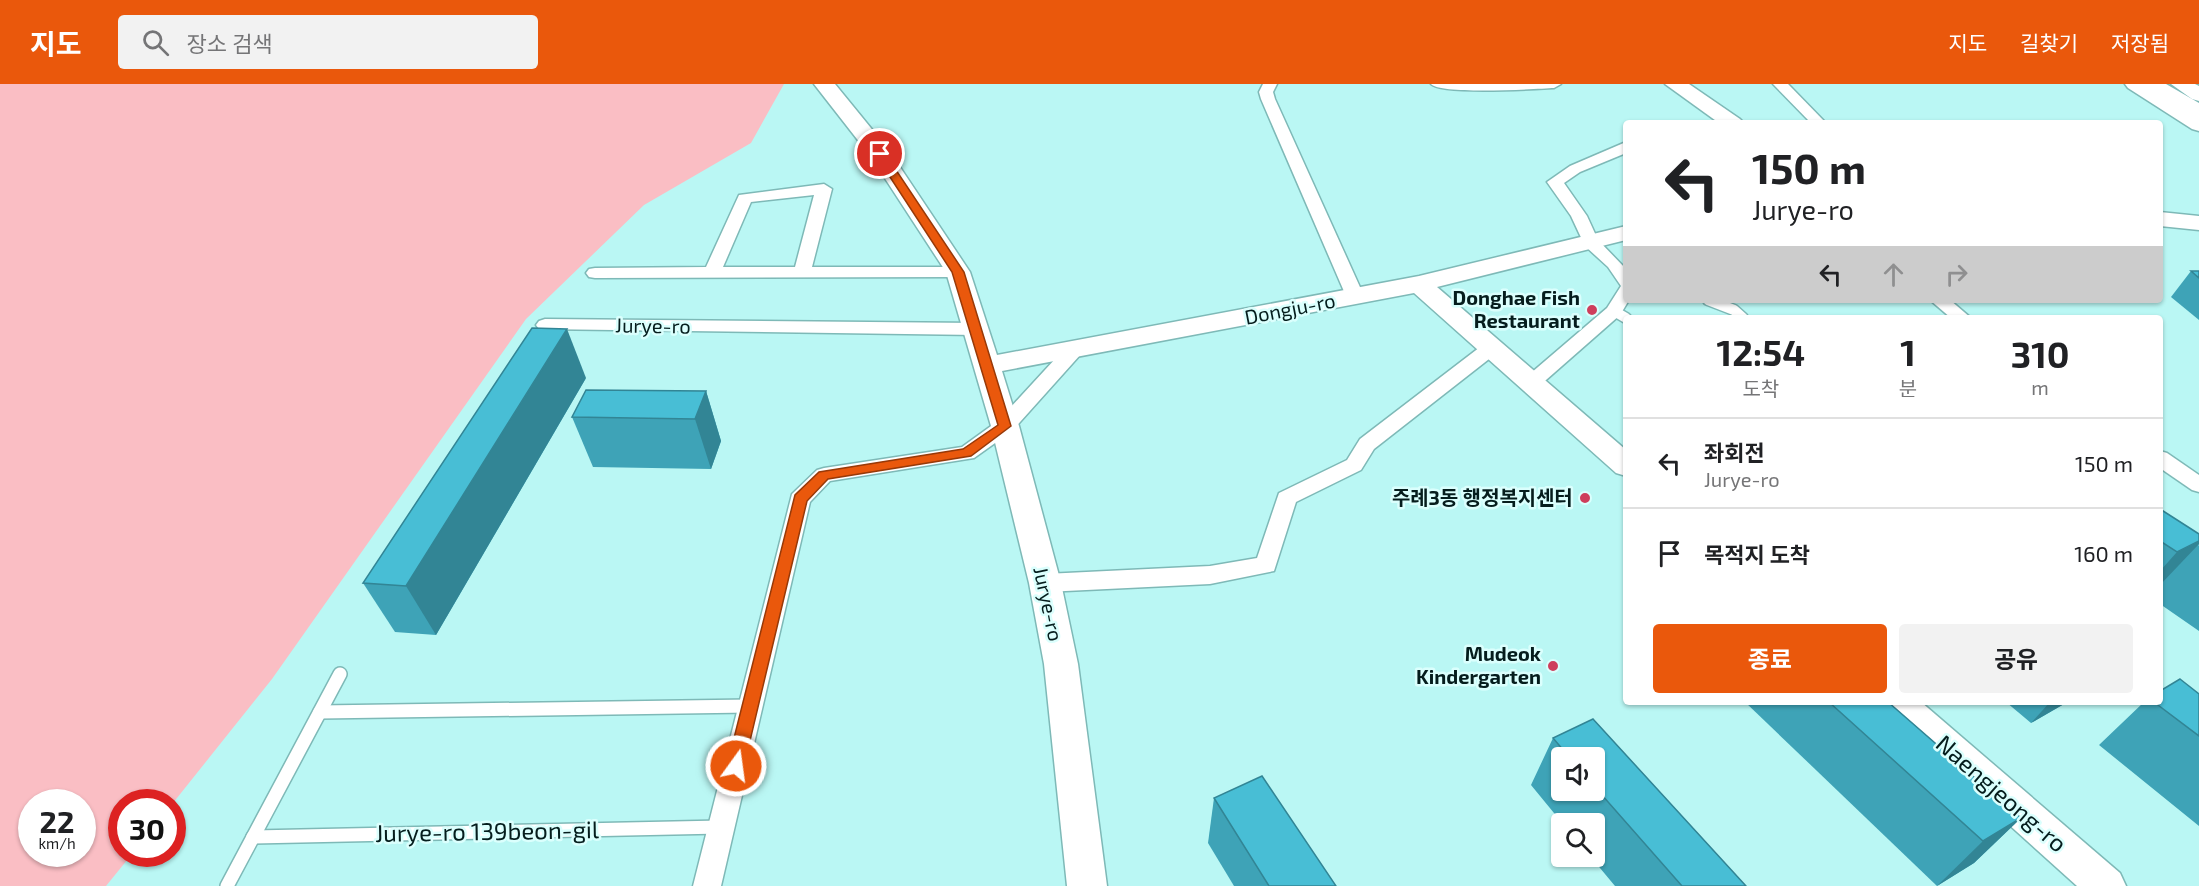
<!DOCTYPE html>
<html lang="ko">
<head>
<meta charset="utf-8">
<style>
	body { margin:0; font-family:"Exo 2","Noto Sans KR",sans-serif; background:#f2f2f2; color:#202124; height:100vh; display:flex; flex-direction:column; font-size:22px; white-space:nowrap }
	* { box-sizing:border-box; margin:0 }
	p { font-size:20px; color:#757577 }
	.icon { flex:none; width:33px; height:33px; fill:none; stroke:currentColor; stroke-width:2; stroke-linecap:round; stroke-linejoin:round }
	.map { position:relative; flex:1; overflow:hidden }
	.side { position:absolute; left:1623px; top:231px; width:540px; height:390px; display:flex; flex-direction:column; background:#fff; border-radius:6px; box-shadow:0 2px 4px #0004 }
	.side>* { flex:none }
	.guide { position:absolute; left:1623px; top:36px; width:540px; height:183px; border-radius:6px; box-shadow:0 2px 4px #0004; background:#fff; color:#202124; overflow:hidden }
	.buttons { position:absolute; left:1551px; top:663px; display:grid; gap:12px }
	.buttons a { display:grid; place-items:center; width:54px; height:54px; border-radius:6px; background:#fff; box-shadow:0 2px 4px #0004; font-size:30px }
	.speed { position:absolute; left:18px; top:705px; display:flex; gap:12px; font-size:30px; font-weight:700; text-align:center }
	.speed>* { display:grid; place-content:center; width:78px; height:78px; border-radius:50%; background:#fff; box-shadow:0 2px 4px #0004; line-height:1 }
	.speed small { font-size:15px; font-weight:400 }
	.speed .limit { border:9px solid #d22; background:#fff; color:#111 }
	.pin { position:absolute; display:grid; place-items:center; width:51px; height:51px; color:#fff; margin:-26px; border:3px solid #fff; border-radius:50%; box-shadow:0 2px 6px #0007 }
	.me { position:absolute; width:66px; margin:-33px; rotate:14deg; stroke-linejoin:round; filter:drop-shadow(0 0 4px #0008) }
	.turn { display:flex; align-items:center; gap:21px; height:126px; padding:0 30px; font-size:27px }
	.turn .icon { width:78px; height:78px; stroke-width:2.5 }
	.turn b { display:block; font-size:42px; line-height:51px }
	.lanes { display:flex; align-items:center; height:57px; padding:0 30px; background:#0003; justify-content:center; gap:30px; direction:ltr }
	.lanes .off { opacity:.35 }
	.eta { display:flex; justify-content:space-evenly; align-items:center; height:102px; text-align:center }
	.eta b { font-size:36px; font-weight:700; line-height:42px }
	.primary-button { display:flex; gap:12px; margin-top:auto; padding:12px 30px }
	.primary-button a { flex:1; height:69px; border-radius:6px; background:#ea580c; color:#fff; font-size:24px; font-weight:700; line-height:69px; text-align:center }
	.primary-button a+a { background:#f2f2f2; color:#202124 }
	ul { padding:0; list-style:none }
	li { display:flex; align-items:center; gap:18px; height:90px; padding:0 30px; border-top:2px solid #e0e0e0 }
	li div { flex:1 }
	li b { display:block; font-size:22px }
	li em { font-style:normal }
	header { display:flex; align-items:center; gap:36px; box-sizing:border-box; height:84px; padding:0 30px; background:#ea580c; color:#fff }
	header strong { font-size:28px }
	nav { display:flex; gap:33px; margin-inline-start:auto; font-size:21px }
	.search { width:420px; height:54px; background:#f2f2f2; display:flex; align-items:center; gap:15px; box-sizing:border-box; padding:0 21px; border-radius:6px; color:#757577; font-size:22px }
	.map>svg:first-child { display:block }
	.green { fill:#fabec4; fill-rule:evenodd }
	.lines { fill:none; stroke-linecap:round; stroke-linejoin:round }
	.lane-far1-casing { stroke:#7eb9b7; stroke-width:13 }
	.lane-casing { stroke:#7eb9b7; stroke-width:16 }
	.street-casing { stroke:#7eb9b7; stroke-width:3 }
	.secondary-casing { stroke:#7eb9b7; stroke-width:3 }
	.highway-casing { stroke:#7eb9b7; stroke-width:3 }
	.lane-far1 { stroke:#fff; stroke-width:10 }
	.lane { stroke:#fff; stroke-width:13 }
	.street { fill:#fff; fill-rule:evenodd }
	.secondary { fill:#fff; fill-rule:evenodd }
	.highway { fill:#fff; fill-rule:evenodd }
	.wall { fill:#3ea3b7; fill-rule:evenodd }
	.shaded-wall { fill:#328595 }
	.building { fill:#48bed5; stroke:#328595; stroke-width:1.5 }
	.route { fill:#ea580c; stroke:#983908; stroke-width:1.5 }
	.poi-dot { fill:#ce3e5c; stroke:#dbfffd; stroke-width:2 }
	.labels { text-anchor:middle; stroke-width:5; stroke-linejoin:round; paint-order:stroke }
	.poi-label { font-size:20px; font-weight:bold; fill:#051d1d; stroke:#dbfffd; text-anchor:end }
	.street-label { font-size:20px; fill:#051d1d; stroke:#dbfffd }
	.near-street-label { font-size:24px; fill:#051d1d; stroke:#dbfffd }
</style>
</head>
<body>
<header>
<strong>지도</strong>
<div class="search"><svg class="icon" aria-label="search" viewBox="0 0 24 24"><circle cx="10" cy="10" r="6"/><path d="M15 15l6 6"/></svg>장소 검색</div>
<nav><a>지도</a><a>길찾기</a><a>저장됨</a></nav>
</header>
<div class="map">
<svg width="2199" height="802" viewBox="0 0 2199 802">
	<rect width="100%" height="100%" fill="#baf7f4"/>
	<path class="green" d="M0 0H784L751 59 644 121 526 235 272 595 173 719 122 718V770H132L106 802H0ZM32 718H82V770H32Z"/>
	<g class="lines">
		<defs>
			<g id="lane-far1">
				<polyline points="1708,216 1734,226 1743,234"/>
				<polyline points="1614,227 1626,234"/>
			</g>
			<g id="lane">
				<polyline points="320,628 750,622"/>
				<polyline points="253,753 721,743"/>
				<polyline points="227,802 340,590"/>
			</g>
			<g id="street">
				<polygon points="1263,0 1277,0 1273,8 1275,15 1364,212 1361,216 1349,216 1346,212 1261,15 1259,8"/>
				<path d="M1431 0H1561L1554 4C1534 5 1441 11 1431 0Z"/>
				<polygon points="1773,0 1788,0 1826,39 1811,39"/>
				<polygon points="1626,58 1626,69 1580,88 1564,99 1587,132 1598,156 1626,185 1626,216 1629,216 1620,231 1538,303 1531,305 1524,303 1521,299 1524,295 1607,224 1621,202 1608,183 1585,162 1571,132 1547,98 1570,82"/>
				<path d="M824 100 832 105 812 183H958L964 184 967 188 964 192 958 193 595 194 589 193 586 189 589 185 595 184 706 183 739 111ZM814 111 795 183H723L751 118Z"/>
				<polygon points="1930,216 1950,216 1971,234 1951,234"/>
				<polygon points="545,235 977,239 983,241 986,245 983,249 977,251 539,245 536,241 539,237"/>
				<polygon points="1491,258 1498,260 1500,264 1498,268 1374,365 1361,386 1296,418 1274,487 1210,500 1045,508 1037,505 1034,499 1037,493 1045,490 1210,482 1257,474 1279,409 1347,376 1360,355 1484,260"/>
				<polygon points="1074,260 1081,262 1083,266 1081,270 1012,347 974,374 830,397 810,418 721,802 693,802 792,410 817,386 824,384 962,363 998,337 1067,262"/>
				<polygon points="2160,367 2167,369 2199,391 2199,408 2192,406 2160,384"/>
			</g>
			<g id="secondary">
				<polygon points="814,0 835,0 888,65 970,188 997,271 1419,192 1626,142 1626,156 1437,203 1626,366 1626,392 1616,389 1414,209 1002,287 1019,342 1061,499 1078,580 1107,802 1067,802 1044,580 1029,499 991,342 946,188 871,73"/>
				<polygon points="1665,0 1689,0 1740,35 1744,39 1719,39"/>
				<polygon points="2125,0 2149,0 2199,32 2199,47 2192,45 2128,4"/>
				<polygon points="2171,0 2195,0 2199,2 2199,17 2192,15"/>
				<polygon points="2160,128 2199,132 2199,146 2160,142"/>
				<polygon points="1878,618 1921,618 2120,789 2126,802 2077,802 1884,628"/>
			</g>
			<polygon id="highway" points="2139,0 2166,0 2199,19 2199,36 2191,34 2142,5"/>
		</defs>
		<use href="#lane-far1" class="lane-far1-casing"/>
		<use href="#lane" class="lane-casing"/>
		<use href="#street" class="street-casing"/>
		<use href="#secondary" class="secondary-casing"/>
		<use href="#highway" class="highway-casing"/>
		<use href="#lane-far1" class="lane-far1"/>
		<use href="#lane" class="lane"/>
		<use href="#street" class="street"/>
		<use href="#secondary" class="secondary"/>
		<use href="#highway" class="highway"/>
	</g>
	<g class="wall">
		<polygon points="2191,187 2199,187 2199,236 2171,213"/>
		<polygon points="586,294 436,551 395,548 363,499"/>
		<polygon points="706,307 721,357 711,385 593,383 572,333"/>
		<polygon points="2160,425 2199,450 2199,460 2198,462 2199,461 2199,547 2160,520"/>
		<polygon points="2199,610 2199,742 2099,661 2144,618 2160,618"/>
		<polygon points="1745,618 1888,618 2021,734 1974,779 1937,802"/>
		<polygon points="2006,618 2066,618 2064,620 2031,639"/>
		<path d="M1593 635 1746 802H1615L1590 772H1594V740H1563L1531 701 1553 654ZM1562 674H1594V706H1562Z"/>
		<polygon points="1214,714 1336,802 1234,802 1208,759"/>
	</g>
	<g class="shaded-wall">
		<polygon points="567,245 586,294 436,551 406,502"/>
		<polygon points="706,307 721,357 711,385 695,335"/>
		<polygon points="2199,457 2199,460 2160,501 2160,487 2177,468"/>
		<polygon points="2050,618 2066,618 2064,620 2031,639"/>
		<polygon points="2021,734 1974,779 1937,802 1983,757"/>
	</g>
	<g class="building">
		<polygon points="2191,187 2199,187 2199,194"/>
		<polygon points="532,244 567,245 406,502 363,499"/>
		<polygon points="586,306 706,307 695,335 572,333"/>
		<polygon points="2160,425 2199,450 2199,457 2177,468 2160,457"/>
		<polygon points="2180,595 2199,610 2199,652 2154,618 2160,618 2160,607"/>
		<polygon points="1829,618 1888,618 2021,734 1983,757"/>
		<polygon points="1593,635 1746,802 1682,802 1594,702 1594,674 1570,674 1553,654"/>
		<polygon points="1262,692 1336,802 1269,802 1214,714"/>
	</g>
	<polygon class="route" points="877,68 884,68 964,188 1011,342 971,372 828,395 807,417 744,682 742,688 736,690 730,688 727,682 795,411 819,388 963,365 998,341 952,188 875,70"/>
	<g class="poi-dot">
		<circle cx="1592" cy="226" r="6"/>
		<circle cx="1585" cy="414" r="6"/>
		<circle cx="1553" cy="582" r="6"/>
	</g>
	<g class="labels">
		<g class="poi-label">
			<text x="1580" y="221">Donghae Fish<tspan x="1580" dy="23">Restaurant</tspan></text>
			<text x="1573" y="421">주례3동 행정복지센터</text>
			<text x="1541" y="577">Mudeok<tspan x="1541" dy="23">Kindergarten</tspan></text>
		</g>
		<g class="street-label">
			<text transform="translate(1290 225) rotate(-11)" y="7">Dongju-ro</text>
			<text transform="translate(653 242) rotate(1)" y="7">Jurye-ro</text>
			<text transform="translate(1048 520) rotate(78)" y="7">Jurye-ro</text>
		</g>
		<g class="near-street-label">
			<text transform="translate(2001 710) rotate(41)" y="8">Naengjeong-ro</text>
			<text transform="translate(487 748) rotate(-1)" y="8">Jurye-ro 139beon-gil</text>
		</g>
	</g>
</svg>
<div class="buttons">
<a><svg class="icon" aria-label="sound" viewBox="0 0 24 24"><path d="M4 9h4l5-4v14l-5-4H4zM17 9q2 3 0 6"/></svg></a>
<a><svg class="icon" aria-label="search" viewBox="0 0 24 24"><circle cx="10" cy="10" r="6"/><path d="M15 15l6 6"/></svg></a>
</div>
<div class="speed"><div>22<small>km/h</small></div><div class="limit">30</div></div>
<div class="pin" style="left:880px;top:70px;background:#d93025"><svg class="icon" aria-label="arrive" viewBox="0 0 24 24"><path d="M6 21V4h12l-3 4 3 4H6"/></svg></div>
<svg class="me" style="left:736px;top:682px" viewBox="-20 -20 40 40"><circle r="17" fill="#ea580c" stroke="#fff" stroke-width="3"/><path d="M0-11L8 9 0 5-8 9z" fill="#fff"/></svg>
<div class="guide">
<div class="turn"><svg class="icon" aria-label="left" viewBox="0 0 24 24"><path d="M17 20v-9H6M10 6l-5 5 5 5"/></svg><div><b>150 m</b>Jurye-ro</div></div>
<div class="lanes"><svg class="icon" aria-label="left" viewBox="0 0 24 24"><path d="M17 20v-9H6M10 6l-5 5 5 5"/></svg><svg class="icon off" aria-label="ahead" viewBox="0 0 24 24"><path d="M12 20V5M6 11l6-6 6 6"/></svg><svg class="icon off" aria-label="right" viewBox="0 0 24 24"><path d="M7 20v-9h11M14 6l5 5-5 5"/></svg></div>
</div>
<section class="side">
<div class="eta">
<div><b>12:54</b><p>도착</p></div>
<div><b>1</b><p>분</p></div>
<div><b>310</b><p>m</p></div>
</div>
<ul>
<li><svg class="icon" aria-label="left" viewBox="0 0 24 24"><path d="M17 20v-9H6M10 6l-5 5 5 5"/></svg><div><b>좌회전</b><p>Jurye-ro</p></div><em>150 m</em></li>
<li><svg class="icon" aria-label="arrive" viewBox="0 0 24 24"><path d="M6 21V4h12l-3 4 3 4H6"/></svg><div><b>목적지 도착</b></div><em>160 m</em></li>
</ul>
<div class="primary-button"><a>종료</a><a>공유</a></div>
</section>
</div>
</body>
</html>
